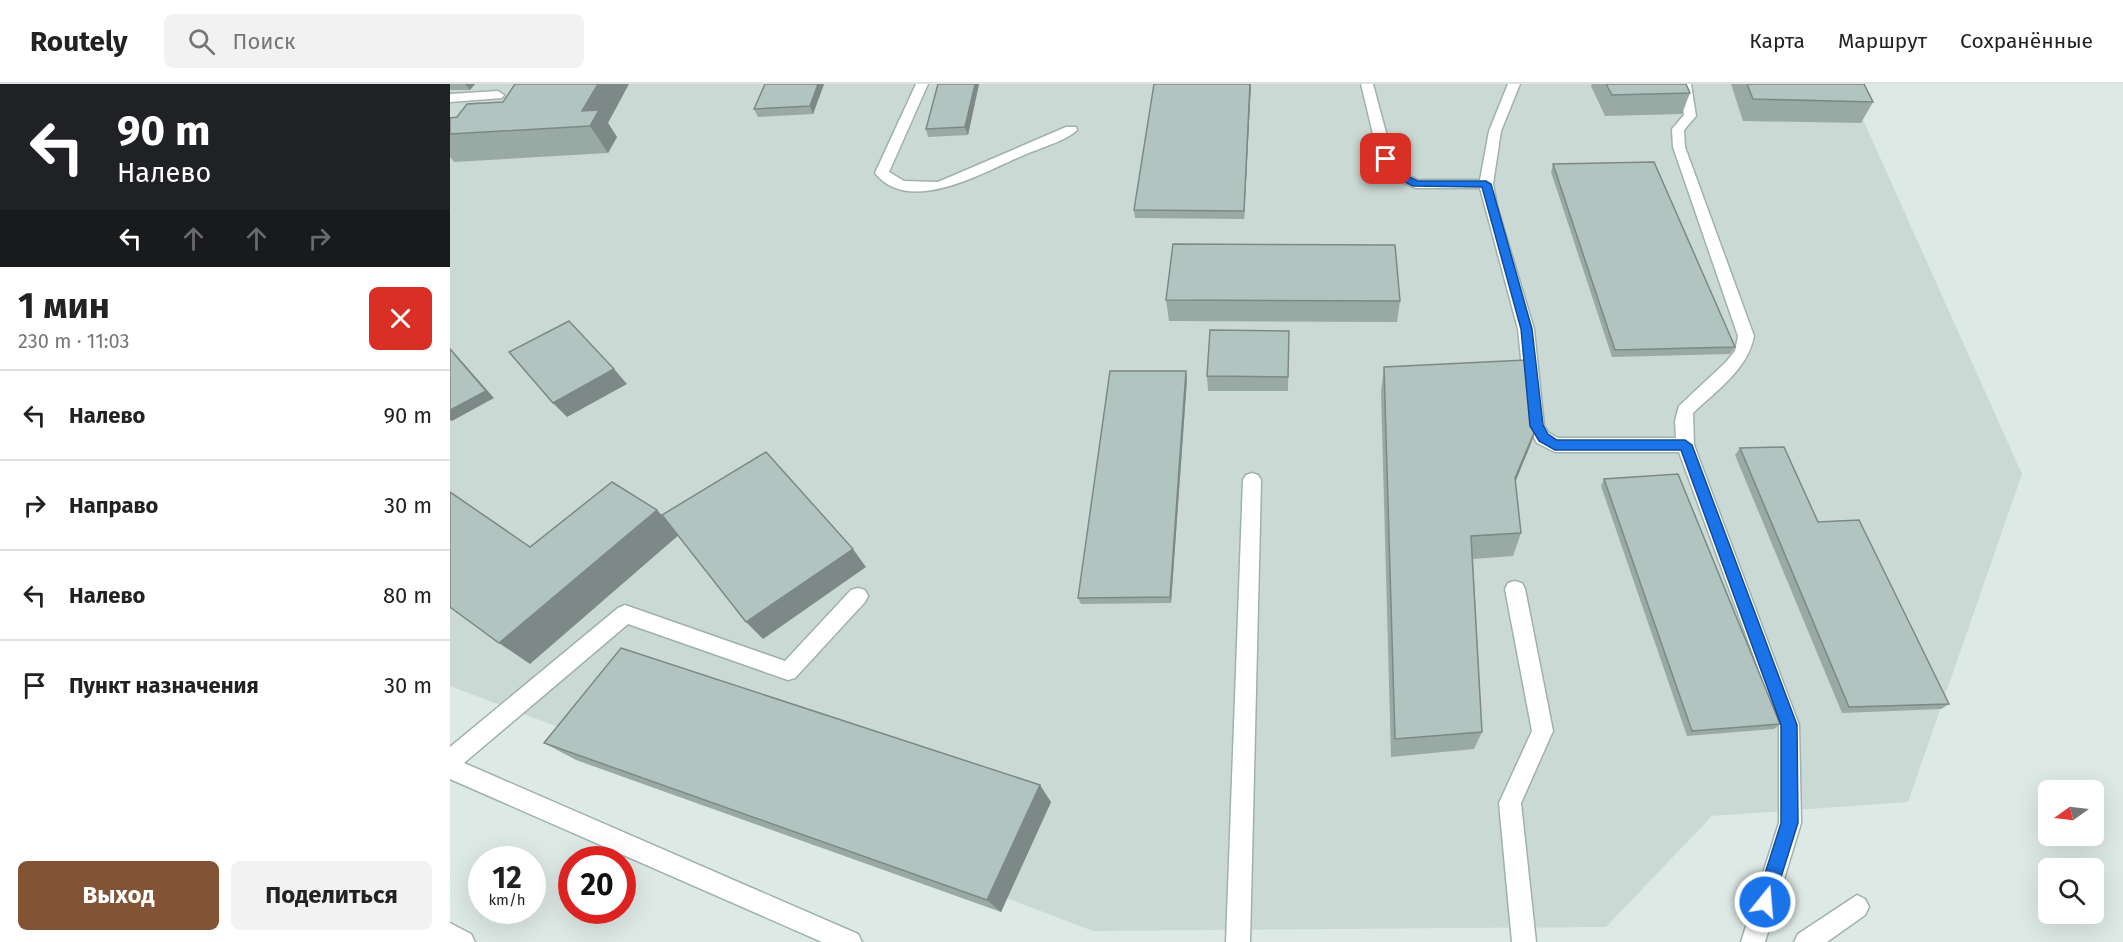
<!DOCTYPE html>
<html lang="ru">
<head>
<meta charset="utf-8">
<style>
	body { margin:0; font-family:"Fira Sans",sans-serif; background:#f2f2f2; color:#222; height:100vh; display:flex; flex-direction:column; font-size:22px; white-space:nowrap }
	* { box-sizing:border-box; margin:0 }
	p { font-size:20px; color:#767676 }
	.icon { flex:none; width:33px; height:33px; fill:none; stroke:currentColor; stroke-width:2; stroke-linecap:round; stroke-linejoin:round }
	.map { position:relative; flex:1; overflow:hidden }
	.panel { display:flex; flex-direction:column; background:#fff; width:450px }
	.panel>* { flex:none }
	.banner { background:#202124; color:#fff; overflow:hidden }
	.needle { width:39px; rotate:256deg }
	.buttons { position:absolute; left:1588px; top:696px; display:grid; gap:12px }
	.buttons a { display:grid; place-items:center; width:66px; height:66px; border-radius:9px; background:#fff; box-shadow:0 6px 24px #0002; font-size:30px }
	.speed { position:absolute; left:18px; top:762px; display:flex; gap:12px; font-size:30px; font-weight:700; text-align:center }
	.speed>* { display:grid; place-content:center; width:78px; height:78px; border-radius:50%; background:#fff; box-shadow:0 6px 24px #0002; line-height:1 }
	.speed small { font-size:15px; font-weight:400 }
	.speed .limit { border:9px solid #d22; background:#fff; color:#111 }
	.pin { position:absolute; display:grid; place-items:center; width:51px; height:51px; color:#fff; margin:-26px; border-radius:12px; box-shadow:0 3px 9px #0006 }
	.me { position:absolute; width:66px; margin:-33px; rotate:17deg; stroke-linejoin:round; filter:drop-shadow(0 0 4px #0008) }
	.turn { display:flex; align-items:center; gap:21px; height:126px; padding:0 18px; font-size:27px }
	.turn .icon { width:78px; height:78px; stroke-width:2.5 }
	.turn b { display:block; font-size:42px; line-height:51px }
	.lanes { display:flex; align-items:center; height:57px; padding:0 18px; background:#0003; justify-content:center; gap:30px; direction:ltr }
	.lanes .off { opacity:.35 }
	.round { display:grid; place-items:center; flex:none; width:63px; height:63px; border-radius:9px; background:#f2f2f2 }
	.summary { display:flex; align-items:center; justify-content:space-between; height:102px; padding:0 18px }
	h1 { font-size:36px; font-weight:700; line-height:45px }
	.button { display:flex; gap:12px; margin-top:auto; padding:12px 18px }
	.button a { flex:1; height:69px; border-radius:9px; background:#825335; color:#fff; font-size:24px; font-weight:700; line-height:69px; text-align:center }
	.button a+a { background:#f2f2f2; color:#222 }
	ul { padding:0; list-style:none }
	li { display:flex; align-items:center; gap:18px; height:90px; padding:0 18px; border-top:2px solid #e0e0e0 }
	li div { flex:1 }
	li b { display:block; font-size:22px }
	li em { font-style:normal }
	header { display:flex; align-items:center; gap:36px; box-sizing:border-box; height:84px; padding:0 30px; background:#fff; border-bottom:2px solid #e0e0e0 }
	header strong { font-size:28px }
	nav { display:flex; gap:33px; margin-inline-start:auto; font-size:21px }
	.search { width:420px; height:54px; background:#f2f2f2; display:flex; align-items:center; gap:15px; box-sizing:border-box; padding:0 21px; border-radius:9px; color:#767676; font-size:22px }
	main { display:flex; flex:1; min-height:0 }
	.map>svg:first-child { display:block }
	.built { fill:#cbd9d5 }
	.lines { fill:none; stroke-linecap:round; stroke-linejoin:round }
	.service-casing { stroke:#a0b1ad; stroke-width:3 }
	.service { fill:#fff; fill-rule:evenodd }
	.wall { fill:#99a9a4 }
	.shaded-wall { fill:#7d8986 }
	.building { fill:#b2c4bf; stroke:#7d8986; stroke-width:1.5 }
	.route { fill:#1a73e8; stroke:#114b97; stroke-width:1.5 }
</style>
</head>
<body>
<header>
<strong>Routely</strong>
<div class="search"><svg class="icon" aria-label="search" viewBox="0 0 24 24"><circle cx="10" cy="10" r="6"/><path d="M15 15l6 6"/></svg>Поиск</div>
<nav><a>Карта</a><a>Маршрут</a><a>Сохранённые</a></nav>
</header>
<main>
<section class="panel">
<div class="banner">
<div class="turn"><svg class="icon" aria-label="left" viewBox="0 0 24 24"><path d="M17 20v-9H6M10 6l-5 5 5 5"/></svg><div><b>90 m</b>Налево</div></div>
<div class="lanes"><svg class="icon" aria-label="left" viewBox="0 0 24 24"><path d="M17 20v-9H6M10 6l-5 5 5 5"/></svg><svg class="icon off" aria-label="ahead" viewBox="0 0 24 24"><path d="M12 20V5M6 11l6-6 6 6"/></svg><svg class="icon off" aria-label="ahead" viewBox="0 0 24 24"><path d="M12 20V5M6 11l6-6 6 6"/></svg><svg class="icon off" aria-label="right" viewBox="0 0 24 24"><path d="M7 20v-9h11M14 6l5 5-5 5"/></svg></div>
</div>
<div class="summary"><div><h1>1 мин</h1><p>230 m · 11:03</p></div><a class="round" style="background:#d93025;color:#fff"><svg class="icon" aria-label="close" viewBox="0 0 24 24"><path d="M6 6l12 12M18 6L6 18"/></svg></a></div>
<ul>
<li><svg class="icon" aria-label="left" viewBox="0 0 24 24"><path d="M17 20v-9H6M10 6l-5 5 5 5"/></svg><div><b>Налево</b></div><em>90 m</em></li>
<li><svg class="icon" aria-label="right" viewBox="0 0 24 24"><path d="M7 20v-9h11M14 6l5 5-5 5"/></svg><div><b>Направо</b></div><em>30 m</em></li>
<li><svg class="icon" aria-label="left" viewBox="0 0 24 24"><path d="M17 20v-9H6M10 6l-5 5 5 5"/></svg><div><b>Налево</b></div><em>80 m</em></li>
<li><svg class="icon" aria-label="arrive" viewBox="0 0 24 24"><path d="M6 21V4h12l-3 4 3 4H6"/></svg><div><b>Пункт назначения</b></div><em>30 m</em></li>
</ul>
<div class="button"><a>Выход</a><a>Поделиться</a></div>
</section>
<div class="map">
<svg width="1673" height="858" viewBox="0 0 1673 858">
	<rect width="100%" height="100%" fill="#dde9e5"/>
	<polygon class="built" points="0,0 1397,0 1572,390 1458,718 1262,732 1156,843 643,847 0,602"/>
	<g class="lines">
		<defs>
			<g id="service">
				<path d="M466 0H478L439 88 454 97 488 98 616 43H626L627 46C618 56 588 65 574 71 536 87 459 133 425 89Z"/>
				<path d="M911 0H923L943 75 950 87 968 96H1030L1039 47 1058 0H1070L1051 47 1043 100 1047 122 1084 245 1094 342 1099 349 1108 354H1226L1225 337 1229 322 1276 278 1285 267 1288 252 1223 63 1222 45 1234 31 1229 0H1241L1246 32 1234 46 1235 63 1304 252C1298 285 1267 306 1243 329L1244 361 1349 641 1351 739 1315 858H1291L1329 739V641L1229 368H1105L1087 359 1078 342 1068 245 1030 104H966L940 93 929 75Z"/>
				<polygon points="48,7 54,11 52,14 0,18 0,10"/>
				<polygon points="802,389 808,391 811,396 800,858 776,858 793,396 796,391"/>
				<polygon points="1065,497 1072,499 1075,505 1103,647 1071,719 1086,858 1062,858 1049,719 1082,647 1055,505 1058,499"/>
				<polygon points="408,504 415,506 418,512 415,518 345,594 338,596 178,540 14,679 408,850 412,858 372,858 0,695 0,663 168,524 175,521 335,577 401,506"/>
				<polygon points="1407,811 1415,815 1419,823 1415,831 1377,858 1344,858 1348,850"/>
				<polygon points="0,839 21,850 25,858 0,858"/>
			</g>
		</defs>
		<use href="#service" class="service-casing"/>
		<use href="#service" class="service"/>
	</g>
	<g class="wall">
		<polygon points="0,0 25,0 20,6 0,6"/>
		<polygon points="374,0 363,30 308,33 304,25"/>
		<polygon points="488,0 529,0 518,51 478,53 476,45"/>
		<polygon points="704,0 801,0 794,135 685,134 684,126"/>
		<polygon points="1142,0 1236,0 1240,9 1232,30 1155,32 1141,2"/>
		<polygon points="1281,0 1414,0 1423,18 1411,39 1293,37"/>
		<polygon points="0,34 158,39 167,53 158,69 4,78 0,73"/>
		<polygon points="1103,80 1285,263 1280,270 1162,273 1101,88"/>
		<polygon points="716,216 950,217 947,238 719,237"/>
		<polygon points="839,247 838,307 758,307 757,292"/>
		<polygon points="934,283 1089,337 1080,362 1065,398 1071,449 1063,472 1023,475 1032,648 1024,665 941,673 931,308"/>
		<polygon points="737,295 721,519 631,520 628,514"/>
		<polygon points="1290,364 1368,438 1499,620 1491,625 1392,629 1285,371"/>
		<polygon points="1154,395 1330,640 1324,645 1237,652 1151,402"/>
		<polygon points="94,659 601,718 551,828 126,676"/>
	</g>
	<g class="shaded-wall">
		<polygon points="15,0 25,0 20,6"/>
		<polygon points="148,0 179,0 158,39 167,53 158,69 140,42 132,27"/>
		<polygon points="368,0 374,0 363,30 360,22"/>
		<polygon points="525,0 529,0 518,51 515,43"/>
		<polygon points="800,0 801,0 794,135 794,127"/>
		<polygon points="0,264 44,314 2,337 0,336"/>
		<polygon points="164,285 177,300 117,333 103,319"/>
		<polygon points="736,287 737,295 721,519 720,513"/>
		<polygon points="1089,337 1080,362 1057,418 1065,394"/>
		<polygon points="207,426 230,450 80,580 49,559"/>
		<polygon points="403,465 416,483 313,555 296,538"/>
		<polygon points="590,701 601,718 551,828 537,816"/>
	</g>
	<g class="building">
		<polygon points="65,0 148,0 132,27 149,26 140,42 0,50 0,34 7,33 17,20 53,18"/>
		<polygon points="315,0 368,0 360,22 304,25"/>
		<polygon points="488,0 525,0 515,43 476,45"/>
		<polygon points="704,0 800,0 794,127 684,126"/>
		<polygon points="1156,0 1236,0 1240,9 1162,11"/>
		<polygon points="1297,0 1414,0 1423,18 1303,15"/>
		<polygon points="1204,78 1285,263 1165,266 1103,80"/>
		<polygon points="723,160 945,161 950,217 716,216"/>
		<polygon points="119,237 164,285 103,319 59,268"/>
		<polygon points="760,246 839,247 838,293 757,292"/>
		<polygon points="0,265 36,307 0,326"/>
		<polygon points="1076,276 1089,337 1065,394 1071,449 1021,452 1032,648 945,655 934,283"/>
		<polygon points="660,287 736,287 720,513 628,514"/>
		<polygon points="1334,363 1368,438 1409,436 1499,620 1399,623 1290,364"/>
		<polygon points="316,368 403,465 296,538 212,431"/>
		<polygon points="1228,390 1330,640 1242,647 1154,395"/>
		<polygon points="162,398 207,426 49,559 0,523 0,408 80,463"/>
		<polygon points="171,564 590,701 537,816 94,659"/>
	</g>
	<polygon class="route" points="933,73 940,73 949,88 968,97 1036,97 1041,100 1082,245 1093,341 1098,350 1107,356 1235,356 1242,361 1347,641 1348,739 1321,825 1315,827 1309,825 1306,818 1331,739 1331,641 1231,366 1105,366 1089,357 1080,342 1071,245 1032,103 963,102 942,92 931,75"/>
</svg>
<div class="buttons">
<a><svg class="needle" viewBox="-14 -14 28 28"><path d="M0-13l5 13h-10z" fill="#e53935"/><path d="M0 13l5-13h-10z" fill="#767676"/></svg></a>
<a><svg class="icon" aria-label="search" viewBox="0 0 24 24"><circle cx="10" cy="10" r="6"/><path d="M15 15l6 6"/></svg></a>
</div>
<div class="speed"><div>12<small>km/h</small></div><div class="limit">20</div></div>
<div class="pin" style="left:936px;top:75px;background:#d93025"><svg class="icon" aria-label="arrive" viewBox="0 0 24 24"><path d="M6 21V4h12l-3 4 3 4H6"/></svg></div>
<svg class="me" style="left:1315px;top:818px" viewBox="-20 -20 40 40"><circle r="17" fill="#1a73e8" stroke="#fff" stroke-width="3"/><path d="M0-11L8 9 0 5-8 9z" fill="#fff"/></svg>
</div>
</main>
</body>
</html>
